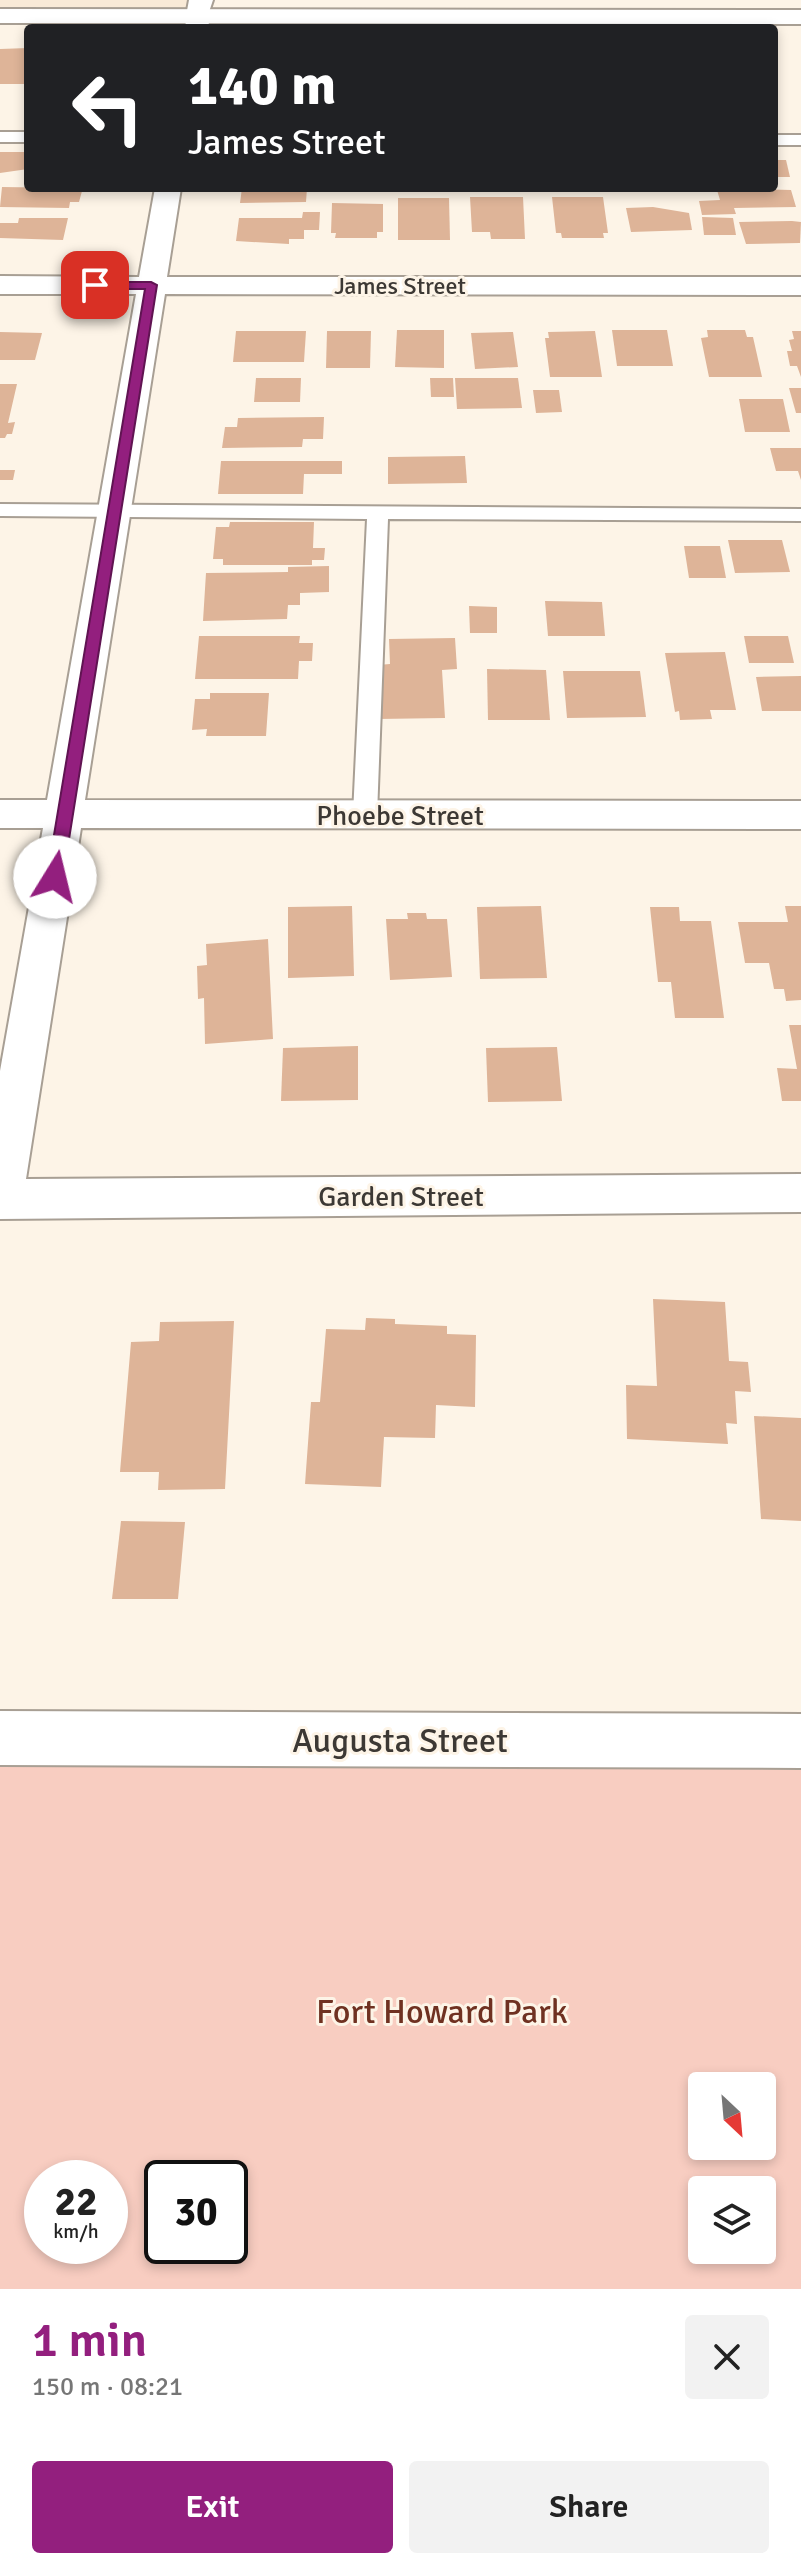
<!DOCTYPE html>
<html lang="en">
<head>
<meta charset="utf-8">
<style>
	body { margin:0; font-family:Signika,sans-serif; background:#f2f2f2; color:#222; height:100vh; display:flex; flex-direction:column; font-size:30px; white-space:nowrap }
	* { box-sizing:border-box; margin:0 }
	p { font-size:26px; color:#767676 }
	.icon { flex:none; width:44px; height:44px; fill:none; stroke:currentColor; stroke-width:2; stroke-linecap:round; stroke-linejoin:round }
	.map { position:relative; height:2289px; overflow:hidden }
	.panel { display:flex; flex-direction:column; background:#fff; flex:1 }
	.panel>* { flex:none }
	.guide { position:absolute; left:24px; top:24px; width:754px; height:168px; border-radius:8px; box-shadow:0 4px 12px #0003; background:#202124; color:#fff; overflow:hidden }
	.needle { width:52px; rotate:154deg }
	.fabs { position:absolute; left:688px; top:2072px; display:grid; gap:16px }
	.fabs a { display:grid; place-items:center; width:88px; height:88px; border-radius:8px; background:#fff; box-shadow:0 4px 12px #0003; font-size:40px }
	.speed { position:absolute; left:24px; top:2160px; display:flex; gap:16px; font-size:40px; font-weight:700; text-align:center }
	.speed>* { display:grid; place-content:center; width:104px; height:104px; border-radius:50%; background:#fff; box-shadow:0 4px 12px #0003; line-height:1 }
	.speed small { font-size:20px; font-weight:400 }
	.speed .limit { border:4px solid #111; border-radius:12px; background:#fff; color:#111 }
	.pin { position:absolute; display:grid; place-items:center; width:68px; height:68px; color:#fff; margin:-34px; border-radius:16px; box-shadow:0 4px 12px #0006 }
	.me { position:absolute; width:88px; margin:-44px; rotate:9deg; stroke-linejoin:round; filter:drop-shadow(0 0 6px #0008) }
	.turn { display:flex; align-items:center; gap:28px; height:168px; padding:0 32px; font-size:36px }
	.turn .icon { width:104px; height:104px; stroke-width:2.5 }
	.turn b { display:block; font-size:56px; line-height:68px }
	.round { display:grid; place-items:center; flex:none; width:84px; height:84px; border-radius:8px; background:#f2f2f2 }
	.headline { display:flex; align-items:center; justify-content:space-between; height:136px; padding:0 32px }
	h1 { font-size:48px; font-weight:600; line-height:60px; color:#931f7e }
	.primary-button { display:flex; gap:16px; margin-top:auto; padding:16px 32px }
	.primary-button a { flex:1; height:92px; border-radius:8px; background:#931f7e; color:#fff; font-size:32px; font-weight:600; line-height:92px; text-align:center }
	.primary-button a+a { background:#f2f2f2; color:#222 }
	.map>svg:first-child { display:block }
	.built { fill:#f9ead7 }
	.green { fill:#f8cdc1; fill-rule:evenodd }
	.building { fill:#deb498 }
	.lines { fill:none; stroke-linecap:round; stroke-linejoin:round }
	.service-casing { stroke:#a89f94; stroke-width:4 }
	.minor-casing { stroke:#a89f94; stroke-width:4 }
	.tertiary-casing { stroke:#a89f94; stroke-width:4 }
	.primary-casing { stroke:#a89f94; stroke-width:4 }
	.service { fill:#fff; fill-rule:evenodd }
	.minor { fill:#fff; fill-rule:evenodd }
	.tertiary { fill:#fff; fill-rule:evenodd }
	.primary { fill:#fff; fill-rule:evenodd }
	.route { fill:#931f7e; stroke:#601452; stroke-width:2 }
	.labels { text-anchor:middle; stroke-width:6; stroke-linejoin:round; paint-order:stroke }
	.far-street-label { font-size:24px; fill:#3c3834; stroke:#fdf4e7 }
	.street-label { font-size:28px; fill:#3c3834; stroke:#fdf4e7 }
	.near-street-label { font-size:34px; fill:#3c3834; stroke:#fdf4e7 }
	.near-park-label { font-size:34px; fill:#6f3121; stroke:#fdf4e7 }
</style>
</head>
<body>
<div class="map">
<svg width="801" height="2289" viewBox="0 0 801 2289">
	<rect width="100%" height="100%" fill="#fdf4e7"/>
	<polygon class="built" points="0,0 201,0 198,16 0,16"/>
	<path class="green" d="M0 1738 801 1741V2289H0ZM702 2086H762V2146H702ZM42 2178H110V2246H42ZM162 2178H230V2246H162ZM702 2190H762V2250H702Z"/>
	<g class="building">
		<polygon points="28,48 28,84 0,84 0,49"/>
		<polygon points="0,152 28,152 28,169 0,173"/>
		<polygon points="774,160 786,160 790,177 774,177"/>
		<polygon points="2,187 72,188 72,190 82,191 79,202 70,202 69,208 0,207"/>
		<polygon points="242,188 307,188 306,202 240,203"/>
		<polygon points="724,188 791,190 796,207 734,208 736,214 702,215 699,201 720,200 717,190"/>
		<polygon points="470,197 523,197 525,239 491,239 490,232 472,232"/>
		<polygon points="552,197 603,197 608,233 603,233 604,238 562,238 561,233 556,233"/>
		<polygon points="398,198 449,198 450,240 398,240"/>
		<polygon points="332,203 383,204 383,232 377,232 377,238 335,238 336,233 331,233"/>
		<polygon points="653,207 689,213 692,230 631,232 626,208"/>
		<polygon points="303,212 320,212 319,230 304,230 304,239 289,239 289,244 236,241 239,218 302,218"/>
		<polygon points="702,217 733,218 736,235 704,235"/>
		<polygon points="19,218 68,218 63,240 0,238 0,223 18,223"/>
		<polygon points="792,221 801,222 800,243 746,244 739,222"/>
		<polygon points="397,330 444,330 444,368 395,367"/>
		<polygon points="612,330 667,330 673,366 617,366"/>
		<polygon points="707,330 745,330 747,337 753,337 762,377 709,377 701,338 708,337"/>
		<polygon points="236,331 306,331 304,362 233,362"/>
		<polygon points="327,331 371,331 370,368 326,368"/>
		<polygon points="595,331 602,377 550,377 545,338 549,338 548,332"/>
		<polygon points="792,331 801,331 801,377 797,366 790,366 787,351 792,351 789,340 794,339"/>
		<polygon points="0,332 42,333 35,360 0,360"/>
		<polygon points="513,332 518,367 475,369 471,333"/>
		<polygon points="256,378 301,378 300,402 254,402"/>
		<polygon points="430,378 453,378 454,397 431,397"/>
		<polygon points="455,378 518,378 522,408 457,409"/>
		<polygon points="0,384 17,384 8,423 15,422 12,434 7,434 5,438 0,438"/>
		<polygon points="789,388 801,388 801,413 796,413"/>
		<polygon points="533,390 559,390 562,412 536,413"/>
		<polygon points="739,399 783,399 790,432 745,432"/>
		<polygon points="324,417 323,439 303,439 302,447 222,448 225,427 237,427 238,418"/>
		<polygon points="770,448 801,448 801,480 798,471 776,471"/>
		<polygon points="465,456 467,483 388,484 388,457"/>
		<polygon points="221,461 342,461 342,474 304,474 303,494 218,494"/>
		<polygon points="0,470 15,470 13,480 0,480"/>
		<polygon points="230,522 314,522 313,548 325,548 324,560 312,560 312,565 223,565 223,559 213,559 216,527 229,527"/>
		<polygon points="728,540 782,540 790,572 735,573"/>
		<polygon points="684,546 720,546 726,578 689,578"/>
		<polygon points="329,566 329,592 300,593 300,605 288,605 287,619 203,621 206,573 288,572 288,567"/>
		<polygon points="545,601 602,602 605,636 548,636"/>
		<polygon points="469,606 497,607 497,633 470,633"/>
		<polygon points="199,636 300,636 299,643 313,643 312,661 299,661 298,679 195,679"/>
		<polygon points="744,636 788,636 794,663 749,663"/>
		<polygon points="455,638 457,669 442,670 445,718 378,719 378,665 390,664 389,639"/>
		<polygon points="725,652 736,710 710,710 712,719 680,720 679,711 675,712 665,653"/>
		<polygon points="487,669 546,670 550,720 488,720"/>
		<polygon points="563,671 640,671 646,717 567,718"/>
		<polygon points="801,676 801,711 762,711 756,677"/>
		<polygon points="210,693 269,693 266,736 206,736 207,729 192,730 195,699 210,699"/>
		<polygon points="352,906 354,976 288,978 288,907"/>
		<polygon points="541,906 547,978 480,979 477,907"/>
		<polygon points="785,906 801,906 801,1000 786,1001 784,989 774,989 769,963 745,963 738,922 788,922"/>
		<polygon points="650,907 679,907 680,921 711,921 724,1018 675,1018 671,982 658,982"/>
		<polygon points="407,913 426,913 427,919 447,919 452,977 390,980 386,919 408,919"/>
		<polygon points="268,939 273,1039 205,1044 204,998 198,999 197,966 207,965 206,944"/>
		<polygon points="789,1025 801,1025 801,1101 782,1101 777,1068 797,1069"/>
		<polygon points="358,1046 358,1100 281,1101 283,1048"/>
		<polygon points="557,1047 562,1101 488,1102 486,1048"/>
		<polygon points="653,1299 725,1302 729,1361 748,1362 751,1392 735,1391 737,1424 726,1423 728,1444 627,1439 626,1385 657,1386"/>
		<polygon points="366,1318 395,1319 395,1324 447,1326 447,1334 476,1335 475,1407 436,1405 435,1438 384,1437 381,1487 305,1484 311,1402 320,1402 326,1329 365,1330"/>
		<polygon points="234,1321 225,1489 158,1490 159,1472 120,1472 131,1342 159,1341 160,1322"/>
		<polygon points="754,1416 801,1418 801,1521 761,1519"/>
		<polygon points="121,1521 185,1522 178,1599 112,1599"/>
	</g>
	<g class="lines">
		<defs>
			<g id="service">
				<rect x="0" y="132" width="28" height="10"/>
				<rect x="774" y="135" width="27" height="10"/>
				<polygon points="0,504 801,509 801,521 388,519 377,815 374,821 365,824 356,821 353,815 367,519 0,516"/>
			</g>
			<g id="minor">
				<polygon points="198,9 206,11 210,16 208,28 184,28 190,11"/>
				<polygon points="155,188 181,188 167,277 801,277 801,295 165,294 85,800 801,801 801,829 81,828 26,1179 801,1174 801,1212 0,1219 0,1071 43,828 0,828 0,800 47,800 136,294 0,294 0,276 139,277"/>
				<polygon points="0,1711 801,1714 801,1768 0,1765"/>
			</g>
			<polygon id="tertiary" points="189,0 213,0 206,21 190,21 186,16"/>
			<polygon id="primary" points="0,9 801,10 801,24 0,23"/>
		</defs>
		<use href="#service" class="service-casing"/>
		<use href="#minor" class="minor-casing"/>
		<use href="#tertiary" class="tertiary-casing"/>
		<use href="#primary" class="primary-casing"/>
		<use href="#service" class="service"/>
		<use href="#minor" class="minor"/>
		<use href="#tertiary" class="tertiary"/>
		<use href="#primary" class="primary"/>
	</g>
	<polygon class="route" points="151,282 157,285 63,877 55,883 47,877 145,289 95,289 89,285 95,282"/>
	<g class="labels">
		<g class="far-street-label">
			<text x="400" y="294">James Street</text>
		</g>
		<g class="street-label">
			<text x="400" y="825">Phoebe Street</text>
			<text x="401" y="1206">Garden Street</text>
		</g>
		<g class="near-street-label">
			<text x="400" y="1752">Augusta Street</text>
		</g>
		<g class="near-park-label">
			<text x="442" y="2023">Fort Howard Park</text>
		</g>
	</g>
</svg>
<div class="fabs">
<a><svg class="needle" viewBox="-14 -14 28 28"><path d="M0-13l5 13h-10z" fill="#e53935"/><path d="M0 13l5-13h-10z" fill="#767676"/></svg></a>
<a><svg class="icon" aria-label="layers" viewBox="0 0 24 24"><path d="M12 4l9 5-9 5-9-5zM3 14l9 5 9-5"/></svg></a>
</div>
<div class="speed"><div>22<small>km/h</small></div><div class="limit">30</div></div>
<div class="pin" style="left:95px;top:285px;background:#d93025"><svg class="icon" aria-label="arrive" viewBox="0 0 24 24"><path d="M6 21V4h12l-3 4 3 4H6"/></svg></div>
<svg class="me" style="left:55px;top:877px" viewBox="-20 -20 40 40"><circle r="19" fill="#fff"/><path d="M0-13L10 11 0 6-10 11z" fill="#931f7e"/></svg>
<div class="guide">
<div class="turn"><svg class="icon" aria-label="left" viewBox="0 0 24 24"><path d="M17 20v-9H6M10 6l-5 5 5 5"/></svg><div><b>140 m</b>James Street</div></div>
</div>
</div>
<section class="panel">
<div class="headline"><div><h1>1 min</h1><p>150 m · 08:21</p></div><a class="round"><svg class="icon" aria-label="close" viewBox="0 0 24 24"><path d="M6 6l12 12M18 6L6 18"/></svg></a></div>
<div class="primary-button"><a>Exit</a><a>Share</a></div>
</section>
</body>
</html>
